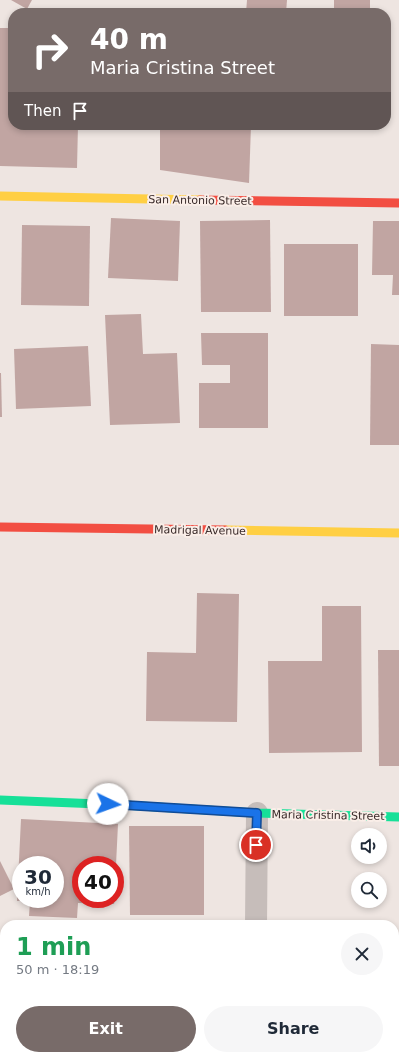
<!DOCTYPE html>
<html lang="en">
<head>
<meta charset="utf-8">
<style>
	body { margin:0; font-family:"DejaVu Sans",sans-serif; background:#f6f6f7; color:#1f2937; height:100vh; display:flex; flex-direction:column; font-size:15px; white-space:nowrap }
	* { box-sizing:border-box; margin:0 }
	p { font-size:13px; color:#747a83 }
	.icon { flex:none; width:22px; height:22px; fill:none; stroke:currentColor; stroke-width:2; stroke-linecap:round; stroke-linejoin:round }
	.map { position:relative; flex:1; overflow:hidden }
	.drawer { position:absolute; left:0px; top:920px; width:399px; height:140px; display:flex; flex-direction:column; background:#fff; border-radius:16px 16px 0 0; box-shadow:0 2px 6px #0003 }
	.drawer>* { flex:none }
	.top-card { position:absolute; left:8px; top:8px; width:383px; height:122px; border-radius:16px; box-shadow:0 2px 6px #0003; background:#786b69; color:#fff; overflow:hidden }
	.fabs { position:absolute; left:351px; top:828px; display:grid; gap:8px }
	.fabs a { display:grid; place-items:center; width:36px; height:36px; border-radius:50%; background:#fff; box-shadow:0 2px 6px #0003; font-size:20px }
	.speed { position:absolute; left:12px; top:856px; display:flex; gap:8px; font-size:20px; font-weight:700; text-align:center }
	.speed>* { display:grid; place-content:center; width:52px; height:52px; border-radius:50%; background:#fff; box-shadow:0 2px 6px #0003; line-height:1 }
	.speed small { font-size:10px; font-weight:400 }
	.speed .limit { border:6px solid #d22; background:#fff; color:#111 }
	.pin { position:absolute; display:grid; place-items:center; width:34px; height:34px; color:#fff; margin:-17px; border:2px solid #fff; border-radius:50%; box-shadow:0 1px 4px #0007 }
	.me { position:absolute; width:44px; margin:-22px; rotate:93deg; stroke-linejoin:round; filter:drop-shadow(0 0 3px #0008) }
	.turn { display:flex; align-items:center; gap:14px; height:84px; padding:0 16px; font-size:18px }
	.turn .icon { width:52px; height:52px; stroke-width:2.5 }
	.turn b { display:block; font-size:28px; line-height:34px }
	.then { display:flex; align-items:center; height:38px; padding:0 16px; background:#0003; gap:8px; font-size:15px }
	.round { display:grid; place-items:center; flex:none; width:42px; height:42px; border-radius:21px; background:#f6f6f7 }
	.summary { display:flex; align-items:center; justify-content:space-between; height:68px; padding:0 16px }
	h1 { font-size:24px; font-weight:800; line-height:30px; color:#1e9e55 }
	.cta { display:flex; gap:8px; margin-top:auto; padding:8px 16px }
	.cta a { flex:1; height:46px; border-radius:24px; background:#786b69; color:#fff; font-size:16px; font-weight:800; line-height:46px; text-align:center }
	.cta a+a { background:#f6f6f7; color:#1f2937 }
	.map>svg:first-child { display:block }
	.green { fill:#d4d2ba }
	.building { fill:#c1a5a2; fill-rule:evenodd }
	.lines { fill:none; stroke-linecap:round; stroke-linejoin:round }
	.street { stroke:#c6bdba; stroke-width:22 }
	.fast { stroke:#16e098; stroke-width:9 }
	.slow { stroke:#ffcf43; stroke-width:9 }
	.jam { stroke:#f24e42; stroke-width:9 }
	.route-casing { stroke:#114b97; stroke-width:10 }
	.route { stroke:#1a73e8; stroke-width:7 }
	.labels { text-anchor:middle; stroke-width:4; stroke-linejoin:round; paint-order:stroke }
	.street-label { font-size:11px; fill:#382928; stroke:#faeee8 }
</style>
</head>
<body>
<div class="map">
<svg width="399" height="1060" viewBox="0 0 399 1060">
	<rect width="100%" height="100%" fill="#eee5e1"/>
	<polygon class="green" points="5,1055 43,1055 79,1060 0,1060"/>
	<g class="building">
		<polygon points="11,0 32,0 27,9"/>
		<polygon points="247,0 287,0 286,13 246,13"/>
		<polygon points="334,0 370,0 370,13 334,12"/>
		<polygon points="0,28 13,28 13,125 78,125 77,168 0,166"/>
		<polygon points="160,125 251,125 249,183 160,170"/>
		<polygon points="111,218 180,221 178,281 108,278"/>
		<polygon points="270,220 271,312 201,312 200,221"/>
		<polygon points="373,221 399,221 399,295 392,295 393,275 372,275"/>
		<polygon points="22,225 90,226 89,306 21,305"/>
		<rect x="284" y="244" width="74" height="72"/>
		<polygon points="141,314 143,354 177,353 180,423 110,425 105,315"/>
		<polygon points="201,333 268,333 268,428 199,428 199,383 230,383 230,365 202,365"/>
		<polygon points="371,344 399,345 399,445 370,445"/>
		<polygon points="88,346 91,406 16,409 14,349"/>
		<polygon points="0,373 1,373 2,417 0,417"/>
		<polygon points="197,593 239,594 237,722 146,721 147,652 196,653"/>
		<polygon points="322,606 361,606 362,752 269,753 268,661 322,661"/>
		<polygon points="378,650 399,650 399,766 379,766"/>
		<path d="M21 819 118 824 116 865H81V899H115L114 904 78 903 77 918 29 916 30 901H17ZM21 865H55V899H21Z"/>
		<polygon points="129,826 204,826 204,915 130,915"/>
		<polygon points="0,861 14,889 0,896"/>
		<rect x="394" y="957" width="5" height="75"/>
		<polygon points="0,958 5,968 5,971 0,973"/>
	</g>
	<g class="lines">
		<g class="street">
			<polyline points="256,925 257,813"/>
			<polyline points="0,1049 5,1049"/>
			<polyline points="49,1055 89,1060"/>
			<polyline points="255,1060 255,1055"/>
		</g>
		<polyline class="fast" points="0,800 124,805 257,813 399,817"/>
		<g class="slow">
			<polyline points="0,196 200,200"/>
			<polyline points="225,530 399,533"/>
		</g>
		<g class="jam">
			<polyline points="200,200 399,203"/>
			<polyline points="0,527 225,530"/>
		</g>
	</g>
	<g class="lines">
		<defs>
			<polyline id="route" points="108,804 257,813 256,845"/>
		</defs>
		<use href="#route" class="route-casing"/>
		<use href="#route" class="route"/>
	</g>
	<g class="labels">
		<g class="street-label">
			<text transform="translate(200 200) rotate(1)" y="4">San Antonio Street</text>
			<text transform="translate(200 530) rotate(1)" y="4">Madrigal Avenue</text>
			<text transform="translate(328 815) rotate(1)" y="4">Maria Cristina Street</text>
		</g>
	</g>
</svg>
<div class="fabs">
<a><svg class="icon" aria-label="sound" viewBox="0 0 24 24"><path d="M4 9h4l5-4v14l-5-4H4zM17 9q2 3 0 6"/></svg></a>
<a><svg class="icon" aria-label="search" viewBox="0 0 24 24"><circle cx="10" cy="10" r="6"/><path d="M15 15l6 6"/></svg></a>
</div>
<div class="speed"><div>30<small>km/h</small></div><div class="limit">40</div></div>
<div class="pin" style="left:256px;top:845px;background:#d93025"><svg class="icon" aria-label="arrive" viewBox="0 0 24 24"><path d="M6 21V4h12l-3 4 3 4H6"/></svg></div>
<svg class="me" style="left:108px;top:804px" viewBox="-20 -20 40 40"><circle r="19" fill="#fff"/><path d="M0-13L10 11 0 6-10 11z" fill="#1a73e8"/></svg>
<div class="top-card">
<div class="turn"><svg class="icon" aria-label="right" viewBox="0 0 24 24"><path d="M7 20v-9h11M14 6l5 5-5 5"/></svg><div><b>40 m</b>Maria Cristina Street</div></div>
<div class="then">Then<svg class="icon" aria-label="arrive" viewBox="0 0 24 24"><path d="M6 21V4h12l-3 4 3 4H6"/></svg></div>
</div>
<section class="drawer">
<div class="summary"><div><h1>1 min</h1><p>50 m · 18:19</p></div><a class="round"><svg class="icon" aria-label="close" viewBox="0 0 24 24"><path d="M6 6l12 12M18 6L6 18"/></svg></a></div>
<div class="cta"><a>Exit</a><a>Share</a></div>
</section>
</div>
</body>
</html>
